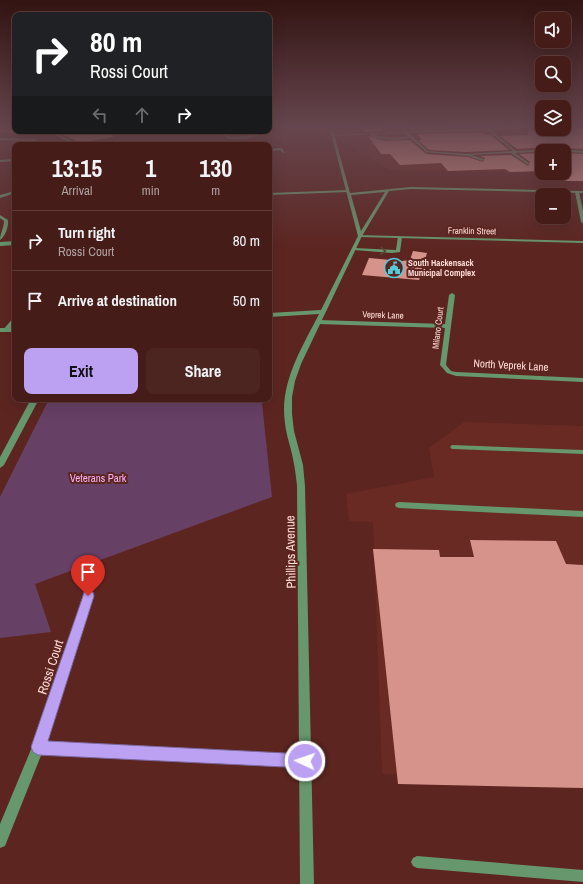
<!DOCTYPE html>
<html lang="en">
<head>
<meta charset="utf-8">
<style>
	body { margin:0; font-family:"Archivo Narrow",sans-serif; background:#4c2521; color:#f1f3f6; height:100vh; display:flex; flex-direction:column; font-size:15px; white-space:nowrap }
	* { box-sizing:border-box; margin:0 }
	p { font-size:13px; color:#b0a1a2 }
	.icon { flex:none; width:22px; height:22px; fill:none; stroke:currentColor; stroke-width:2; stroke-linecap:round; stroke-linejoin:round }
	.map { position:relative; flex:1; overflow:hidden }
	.drawer { position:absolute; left:12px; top:142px; width:260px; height:260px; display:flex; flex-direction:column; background:#451c18; border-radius:8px; box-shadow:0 4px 16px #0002,0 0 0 1px #5d3a37 }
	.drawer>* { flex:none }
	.banner { position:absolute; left:12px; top:12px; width:260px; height:122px; border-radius:8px; box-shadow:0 4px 16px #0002,0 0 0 1px #5d3a37; background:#202124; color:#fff; overflow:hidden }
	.buttons { position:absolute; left:535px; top:12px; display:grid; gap:8px }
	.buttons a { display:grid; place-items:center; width:36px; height:36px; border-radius:8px; background:#451c18; box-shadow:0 4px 16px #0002,0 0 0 1px #5d3a37; font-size:20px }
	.pin { position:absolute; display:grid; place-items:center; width:34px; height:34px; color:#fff; margin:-41px -17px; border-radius:50% 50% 50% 0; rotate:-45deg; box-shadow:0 0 4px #0007 }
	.pin .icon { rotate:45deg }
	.me { position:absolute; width:44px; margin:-22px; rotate:273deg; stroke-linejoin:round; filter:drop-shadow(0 0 3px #0008) }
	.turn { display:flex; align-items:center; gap:14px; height:84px; padding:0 12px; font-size:18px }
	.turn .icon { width:52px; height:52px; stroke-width:2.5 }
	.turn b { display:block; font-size:28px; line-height:34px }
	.lanes { display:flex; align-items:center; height:38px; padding:0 12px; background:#0003; justify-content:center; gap:20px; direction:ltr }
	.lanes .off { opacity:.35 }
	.eta { display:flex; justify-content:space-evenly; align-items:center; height:68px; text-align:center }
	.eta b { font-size:24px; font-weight:700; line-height:28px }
	.cta { display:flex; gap:8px; margin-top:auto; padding:8px 12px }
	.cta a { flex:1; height:46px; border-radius:8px; background:#bca0f2; color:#111; font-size:16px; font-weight:700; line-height:46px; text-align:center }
	.cta a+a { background:#4c2521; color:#f1f3f6 }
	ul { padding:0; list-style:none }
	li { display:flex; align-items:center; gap:12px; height:60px; padding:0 12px; border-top:1px solid #5d3a37 }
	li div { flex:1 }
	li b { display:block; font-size:15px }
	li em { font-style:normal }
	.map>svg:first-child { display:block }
	.built { fill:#692a24; fill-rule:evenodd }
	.green { fill:#664065 }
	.building { fill:#d6938b }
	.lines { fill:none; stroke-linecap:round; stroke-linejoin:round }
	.service { fill:#67976d; fill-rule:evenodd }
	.minor { fill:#67976d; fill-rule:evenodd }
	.tertiary { fill:#67976d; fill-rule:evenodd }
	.oneway { stroke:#5f4233 }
	.route { fill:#bca0f2; stroke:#7a689d }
	.labels { text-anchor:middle; stroke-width:4; stroke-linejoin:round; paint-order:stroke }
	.far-street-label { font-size:9px; fill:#ffdbd5; stroke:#5c2520 }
	.far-poi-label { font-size:9px; font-weight:bold; fill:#ffdbd5; stroke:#5c2520; text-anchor:start }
	.street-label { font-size:11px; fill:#ffdbd5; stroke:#5c2520 }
	.park-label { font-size:11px; fill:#fab3f8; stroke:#5c2520 }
	.near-street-label { font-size:13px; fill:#ffdbd5; stroke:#5c2520 }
</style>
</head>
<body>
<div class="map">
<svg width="583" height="884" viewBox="0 0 583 884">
	<rect width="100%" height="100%" fill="#5c2520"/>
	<g class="built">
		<path d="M269 126H350L363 135 381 134V126H494L492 131 564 129V128L583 127V174L390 170 332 136 219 141 213 131H269ZM542 151H564V173H542Z"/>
		<polygon points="464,422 583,426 583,781 382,774 373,522 349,521 346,494 434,477 429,448"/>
	</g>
	<polygon class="green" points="49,399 242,399 262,403 272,497 35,584 51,632 0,638 0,497"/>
	<g class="building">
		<polygon points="361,126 380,126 384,131 365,132"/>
		<polygon points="407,126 446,126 450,128 412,130"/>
		<polygon points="583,128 583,149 564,148 564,146 517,149 500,136 528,135 528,130"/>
		<polygon points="60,131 113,131 113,137 80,143 60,133"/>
		<polygon points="455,133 482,133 486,135 491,135 509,150 466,152 429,150 418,140 422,140 417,134"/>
		<polygon points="368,136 385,141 410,140 426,154 468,157 483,162 485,158 480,156 511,155 528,166 530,162 519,154 542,153 542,171 510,172 505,169 448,171 441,163 400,165 390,154 381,154"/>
		<polygon points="564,153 583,154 583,181 564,181"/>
		<polygon points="413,251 427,253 419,280 362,275 369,258 402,261 410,260"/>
		<polygon points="470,540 556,541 566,564 583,565 583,788 398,784 373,549 439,550 440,557 474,557"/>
	</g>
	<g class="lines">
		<g class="service">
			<polygon points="383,126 385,126 393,133 391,134"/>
			<polygon points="398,126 400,126 407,132 405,133"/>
			<polygon points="453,126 455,126 462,130 460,131"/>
			<polygon points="564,126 583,126 583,127 564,128"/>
			<polygon points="487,128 489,128 516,151 561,149 563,150 515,153 529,163 528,165 511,153 471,155 484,159 483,161 468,156 425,152 427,151 466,154 513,151 487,130"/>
			<polygon points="0,130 37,132 44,131 37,134 0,132"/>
			<polygon points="56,131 58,131 58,134 76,143 73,144 55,135"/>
			<path d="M222 131H224L228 136 231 137 255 135 258 134 257 131H259L261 134C254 139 235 140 226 138Z"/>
			<path d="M371 133C384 140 398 137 412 136L413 137C402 141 381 141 370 135Z"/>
			<polygon points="0,138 35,139 37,140 35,141 0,140"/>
			<polygon points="398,236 402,237 400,252 392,253 354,250 352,249 354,248 396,250"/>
			<polygon points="452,445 583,450 583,454 454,449 452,449 450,447"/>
			<polygon points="399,502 583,511 583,517 399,508 396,507 395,505 396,503"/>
			<polygon points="417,856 583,870 583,882 417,868 413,866 411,862 413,858"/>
		</g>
		<g class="minor">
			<polygon points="542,126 542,128 409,133 428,151 427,153 405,133 333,136 331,135"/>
			<polygon points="126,131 131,131 129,132"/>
			<polygon points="211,144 213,144 214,145 209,145"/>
			<polygon points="282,148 285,153 283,153 280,150 269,151 269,149"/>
			<polygon points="561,149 583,151 583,153 560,151"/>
			<polygon points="15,159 15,161 0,162 0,160"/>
			<polygon points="349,190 349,192 348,192 269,195 269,193"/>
			<polygon points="15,191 15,193 0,198 0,195"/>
			<polygon points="577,191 579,192 583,211 583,223 581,222 575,192"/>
			<path d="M0 215 8 220C9 226 5 237 0 240 0 233 4 228 4 221L0 218Z"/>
			<polygon points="358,235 583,241 583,243 360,237 358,236"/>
			<polygon points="15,241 15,245 0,246 0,242"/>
			<polygon points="452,293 455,295 446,365 451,371 456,372 583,378 583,382 456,376 447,373 440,365 445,328 318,324 315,322 318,320 445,324 449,295"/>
			<polygon points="15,317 15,323 8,331 4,331 3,330 13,318"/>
			<polygon points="31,399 39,399 4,465 0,468 0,457"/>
			<polygon points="88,592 92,593 93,596 46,741 305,755 310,756 311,761 310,766 305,767 42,753 5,846 0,848 0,824 32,747 83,596 84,593"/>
		</g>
		<g class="tertiary">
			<path d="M329 126H332L350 193 411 187 583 191V193L411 189 389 191 362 236 301 364 295 381 292 397V414L294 431 303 465 305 486 314 884H300L297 486C296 477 295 468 293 459 291 447 286 435 285 423 279 383 302 348 319 314L269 317V313L321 310 358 236ZM385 192 361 231 351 195Z"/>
			<rect x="0" y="328" width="15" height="4"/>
		</g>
	</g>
	<defs><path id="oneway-chevron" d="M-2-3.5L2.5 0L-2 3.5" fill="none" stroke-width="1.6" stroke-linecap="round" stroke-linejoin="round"/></defs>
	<use class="oneway" href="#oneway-chevron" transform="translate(383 251) rotate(6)"/>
	<linearGradient id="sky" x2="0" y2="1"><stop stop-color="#331412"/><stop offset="0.51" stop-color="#66464e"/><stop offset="1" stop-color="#66464e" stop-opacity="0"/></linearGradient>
	<rect width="583" height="249" fill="url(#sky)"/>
	<polygon class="route" points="88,591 93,592 94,596 48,741 305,754 310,756 313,761 310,766 305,768 38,755 33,752 31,747 83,596 84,592"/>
	<defs>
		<symbol id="civic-ring" viewBox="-11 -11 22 22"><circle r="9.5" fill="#5c2520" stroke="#53cbdb" stroke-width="1.5"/><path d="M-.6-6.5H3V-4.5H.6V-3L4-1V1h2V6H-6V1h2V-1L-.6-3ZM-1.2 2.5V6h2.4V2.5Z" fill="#53cbdb"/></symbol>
	</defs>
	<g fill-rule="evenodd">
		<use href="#civic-ring" x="383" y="257" width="22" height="22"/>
	</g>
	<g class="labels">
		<g class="far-street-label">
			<text transform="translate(472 231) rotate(1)" y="3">Franklin Street</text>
			<text transform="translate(383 315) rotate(2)" y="3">Veprek Lane</text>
			<text transform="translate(438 328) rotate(-83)" y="3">Milano Court</text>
		</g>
		<g class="far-poi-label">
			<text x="408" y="266">South Hackensack<tspan x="408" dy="10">Municipal Complex</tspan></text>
		</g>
		<g class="street-label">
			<text transform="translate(511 365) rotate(3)" y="4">North Veprek Lane</text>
		</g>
		<g class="park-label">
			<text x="98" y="482">Veterans Park</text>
		</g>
		<g class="near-street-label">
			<text transform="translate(290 552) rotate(-91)" y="5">Phillips Avenue</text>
			<text transform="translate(50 667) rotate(-72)" y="5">Rossi Court</text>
		</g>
	</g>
</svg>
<div class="buttons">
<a><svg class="icon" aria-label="sound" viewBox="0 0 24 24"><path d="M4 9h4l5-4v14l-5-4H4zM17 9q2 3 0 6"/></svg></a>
<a><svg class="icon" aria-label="search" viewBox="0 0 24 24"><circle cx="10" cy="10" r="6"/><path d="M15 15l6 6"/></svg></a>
<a><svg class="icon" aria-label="layers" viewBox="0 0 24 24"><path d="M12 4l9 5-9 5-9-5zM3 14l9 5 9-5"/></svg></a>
<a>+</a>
<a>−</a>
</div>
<div class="pin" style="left:88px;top:596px;background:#d93025"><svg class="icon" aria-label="arrive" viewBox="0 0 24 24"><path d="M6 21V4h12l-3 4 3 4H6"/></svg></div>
<svg class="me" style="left:305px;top:761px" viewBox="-20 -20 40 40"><circle r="17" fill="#bca0f2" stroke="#fff" stroke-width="3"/><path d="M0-11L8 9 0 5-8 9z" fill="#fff"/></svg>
<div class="banner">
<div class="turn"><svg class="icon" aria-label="right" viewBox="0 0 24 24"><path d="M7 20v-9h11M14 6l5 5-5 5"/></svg><div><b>80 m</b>Rossi Court</div></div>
<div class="lanes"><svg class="icon off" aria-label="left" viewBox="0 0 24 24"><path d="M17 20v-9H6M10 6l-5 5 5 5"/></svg><svg class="icon off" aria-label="ahead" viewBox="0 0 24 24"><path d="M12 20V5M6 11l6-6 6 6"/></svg><svg class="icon" aria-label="right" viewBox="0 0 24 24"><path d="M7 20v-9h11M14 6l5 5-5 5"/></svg></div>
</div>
<section class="drawer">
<div class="eta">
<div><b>13:15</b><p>Arrival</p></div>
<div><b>1</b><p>min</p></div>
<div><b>130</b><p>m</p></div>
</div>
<ul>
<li><svg class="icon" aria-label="right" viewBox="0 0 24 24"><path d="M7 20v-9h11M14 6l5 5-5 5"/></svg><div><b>Turn right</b><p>Rossi Court</p></div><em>80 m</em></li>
<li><svg class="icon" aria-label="arrive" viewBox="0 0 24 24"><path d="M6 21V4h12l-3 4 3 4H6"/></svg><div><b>Arrive at destination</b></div><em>50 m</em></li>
</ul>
<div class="cta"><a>Exit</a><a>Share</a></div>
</section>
</div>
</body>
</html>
